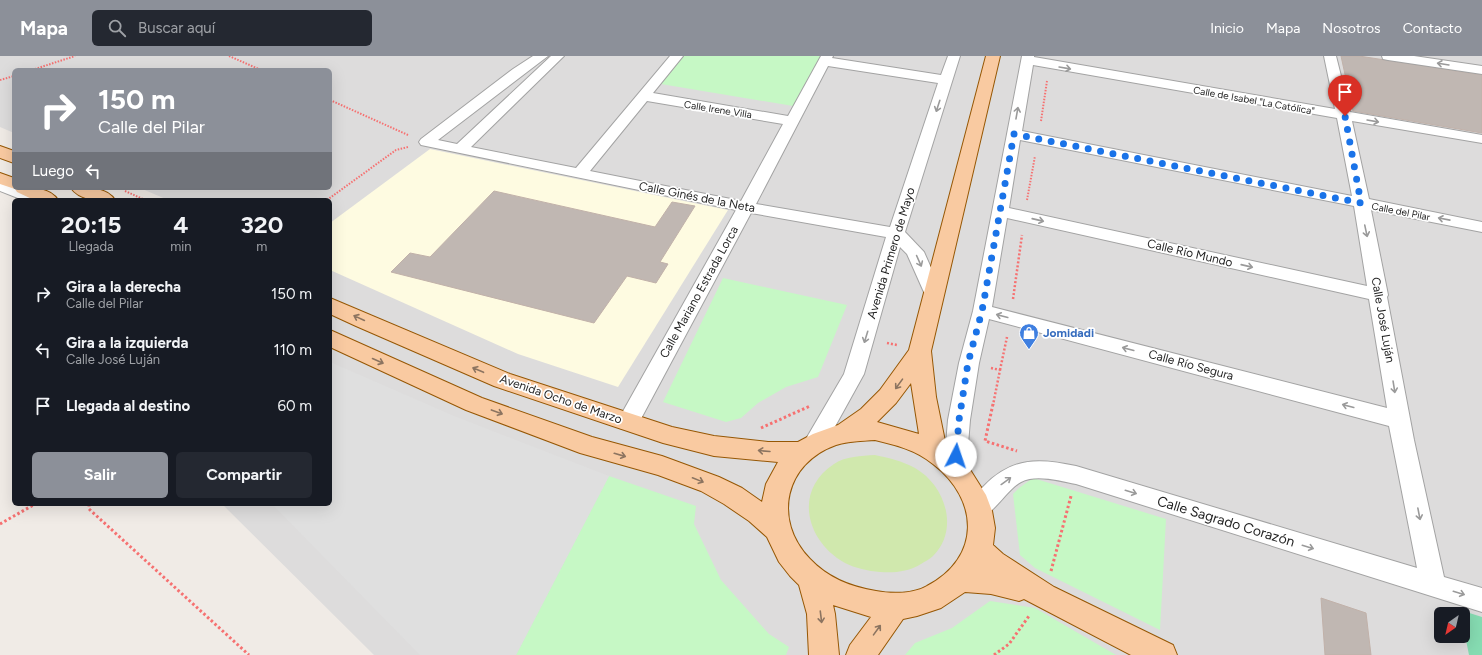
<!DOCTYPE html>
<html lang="es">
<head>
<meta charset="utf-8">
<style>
	body { margin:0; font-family:Figtree,sans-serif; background:#242831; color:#f1f3f6; height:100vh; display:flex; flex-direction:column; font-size:15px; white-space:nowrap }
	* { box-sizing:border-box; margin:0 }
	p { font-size:13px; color:#9ea1a6 }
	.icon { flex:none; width:22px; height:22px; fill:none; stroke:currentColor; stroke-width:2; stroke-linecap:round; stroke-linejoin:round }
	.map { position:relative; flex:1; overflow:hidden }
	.drawer { position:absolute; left:12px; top:142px; width:320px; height:308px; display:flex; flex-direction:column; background:#171b24; border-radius:6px; box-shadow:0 4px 16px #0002 }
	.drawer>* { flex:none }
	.banner { position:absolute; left:12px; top:12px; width:320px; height:122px; border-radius:6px; box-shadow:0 4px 16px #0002; background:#8c9099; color:#fff; overflow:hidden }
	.needle { width:26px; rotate:214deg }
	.controls { position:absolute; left:1434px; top:551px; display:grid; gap:8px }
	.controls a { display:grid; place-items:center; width:36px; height:36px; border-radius:6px; background:#171b24; box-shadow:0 4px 16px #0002; font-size:20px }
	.pin { position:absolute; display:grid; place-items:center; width:34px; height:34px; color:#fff; margin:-41px -17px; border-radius:50% 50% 50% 0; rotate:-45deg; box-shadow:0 0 4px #0007 }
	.pin .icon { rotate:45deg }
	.me { position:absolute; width:44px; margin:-22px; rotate:4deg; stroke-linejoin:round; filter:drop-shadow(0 0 3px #0008) }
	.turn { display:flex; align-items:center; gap:14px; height:84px; padding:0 20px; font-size:18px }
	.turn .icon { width:52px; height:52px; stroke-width:2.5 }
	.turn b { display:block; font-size:28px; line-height:34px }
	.then { display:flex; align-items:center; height:38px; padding:0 20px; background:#0003; gap:8px; font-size:15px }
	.eta { display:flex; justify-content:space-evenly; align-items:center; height:68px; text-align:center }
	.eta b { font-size:24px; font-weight:700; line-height:28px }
	.button { display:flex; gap:8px; margin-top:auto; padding:8px 20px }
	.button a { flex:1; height:46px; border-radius:6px; background:#8c9099; color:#fff; font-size:16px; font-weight:700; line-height:46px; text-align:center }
	.button a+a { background:#242831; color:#f1f3f6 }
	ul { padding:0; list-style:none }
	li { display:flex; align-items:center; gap:12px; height:56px; padding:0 20px }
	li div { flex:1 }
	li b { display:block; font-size:15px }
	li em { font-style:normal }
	header { display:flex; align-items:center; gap:24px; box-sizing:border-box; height:56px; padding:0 20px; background:#8c9099; color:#fff }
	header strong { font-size:19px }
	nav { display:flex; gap:22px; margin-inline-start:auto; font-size:14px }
	.search { width:280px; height:36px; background:#242831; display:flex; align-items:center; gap:10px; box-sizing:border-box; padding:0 14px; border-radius:6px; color:#9ea1a6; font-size:15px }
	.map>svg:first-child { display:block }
	.residential { fill:#dddcdc; fill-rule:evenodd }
	.education { fill:#fefbe1 }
	.grass { fill:#d0e8ad }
	.park { fill:#c6f8c5 }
	.pitch { fill:#86dcb2 }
	.parking { fill:#dfdfdf }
	.building { fill:#c0b7b2; stroke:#c1b1a9 }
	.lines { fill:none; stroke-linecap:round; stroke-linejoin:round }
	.street-casing { stroke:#a3a3a3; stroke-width:2 }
	.primary-casing { stroke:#965704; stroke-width:2 }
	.path-far2 { stroke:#f67171; stroke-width:2; stroke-dasharray:1.5 1.5; stroke-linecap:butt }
	.path-far1 { stroke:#f67171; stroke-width:2.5; stroke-dasharray:2 2; stroke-linecap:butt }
	.path { stroke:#f67171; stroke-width:3; stroke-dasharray:2.5 2.5; stroke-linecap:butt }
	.street { fill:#fff; fill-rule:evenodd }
	.primary { fill:#f9caa1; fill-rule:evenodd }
	.oneway { stroke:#9a9a9a }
	.oneway2 { stroke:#8c7460 }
	.route { stroke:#1a73e8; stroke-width:7; stroke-dasharray:0 12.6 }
	.labels { text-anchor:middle; stroke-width:3.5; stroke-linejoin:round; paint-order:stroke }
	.far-street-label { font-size:10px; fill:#1f1f1f; stroke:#fff }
	.street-label { font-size:12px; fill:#1f1f1f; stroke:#fff }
	.shop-label { font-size:12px; font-weight:bold; fill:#366cbe; stroke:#fff; text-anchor:start }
	.near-street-label { font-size:14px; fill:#1f1f1f; stroke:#fff }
</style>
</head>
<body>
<header>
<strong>Mapa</strong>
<div class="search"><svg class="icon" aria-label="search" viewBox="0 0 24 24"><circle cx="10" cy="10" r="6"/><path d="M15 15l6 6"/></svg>Buscar aquí</div>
<nav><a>Inicio</a><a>Mapa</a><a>Nosotros</a><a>Contacto</a></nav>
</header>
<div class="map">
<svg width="1482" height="599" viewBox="0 0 1482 599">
	<rect width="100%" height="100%" fill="#f0ebe6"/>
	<path class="residential" d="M0 0H1482V599H374L222 448H330V144H168L140 132H330V14H14V77L0 71ZM1441 558H1463V580H1441Z"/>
	<polygon class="education" points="430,93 728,154 618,331 518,298 330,214 330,167"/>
	<path class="grass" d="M875 399C889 402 902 405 915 412 945 429 960 473 933 500 930 503 924 506 921 508 908 516 894 517 880 516 868 515 855 512 845 507 806 485 793 435 834 408 846 400 861 400 875 399Z"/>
	<g class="park">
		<polygon points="677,0 827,0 799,51 655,27"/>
		<polygon points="723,222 847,249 818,321 786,331 758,347 741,362 726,366 663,346"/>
		<polygon points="609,420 696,450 694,468 721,524 769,578 789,591 786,599 516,599"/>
		<polygon points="1033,422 1166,463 1160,574 1035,512 1020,499 1013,438 1019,432"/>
		<polygon points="990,545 1035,552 1116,599 905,599 915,587 952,572"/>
	</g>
	<polygon class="pitch" points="1460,554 1482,561 1482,599 1469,599 1463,569 1463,558 1461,558"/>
	<polygon class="parking" points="330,306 454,360 609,420 516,599 420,599 272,448 330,448"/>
	<g class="building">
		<polygon points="1341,0 1359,0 1482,19 1482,77 1353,55"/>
		<polygon points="494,135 655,171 672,146 695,150 660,206 668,208 656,227 627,220 594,267 391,216 410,197 430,201"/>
		<polygon points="1321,542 1366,557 1371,599 1325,599"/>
	</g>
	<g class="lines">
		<defs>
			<g id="street">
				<path d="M533 0H548L438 84 457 88 551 0H564L471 91 576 112 670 0H683L653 37 788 60 821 0H833L832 2 941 19 948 0H960L905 176 924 196 943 239 941 243 934 245 927 243 907 198 900 191 864 318 822 394 814 397 806 394 803 388 844 318 886 181 751 157 636 372 628 374 620 372 617 366 736 154 421 89 419 86 421 83 513 13ZM828 10 938 27 890 171 756 148ZM647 45 783 68 741 145 590 115Z"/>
				<path d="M1022 0H1034V1L1335 53 1324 0H1336L1350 56 1482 79V87L1352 65 1369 143 1482 166V176L1371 154 1388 239 1387 241 1414 384 1444 521 1482 532V556L1076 428C1060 425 1036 418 1021 426 1007 433 992 461 978 462 976 462 972 460 970 459L966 452C970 443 977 437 984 430 1012 401 1039 402 1076 410L1417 512 1389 370 989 263 979 307 970 364 966 413 963 420 955 422 947 420 944 413 948 364 959 307 973 255ZM1033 9 1337 62 1352 140 1022 75ZM1020 84 1354 150 1367 230 1009 152ZM1007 162 1369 243 1387 352 992 251Z"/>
				<polygon points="1382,0 1414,0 1482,10 1482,18 1388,4 1383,3"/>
				<path d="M0 125 14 130V132C23 132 41 136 46 144H23L0 135Z"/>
			</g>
			<g id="primary">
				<path d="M986 0H1000L931 295 936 341 946 390 959 401 969 412 986 439 992 455 995 472 993 489 1003 498 1054 531 1173 589 1177 599H1131L1024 543 1019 545 991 538 965 536 941 552 917 560 903 563 878 599H846L850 589 871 561 833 549 835 558 839 599H809L807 558 799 529 790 520 779 506 767 481 749 465 724 448 701 435 658 419 580 397 466 354 330 291V274L482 342 592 381 662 400 719 421 742 432 762 446 766 428 778 406 714 400 663 387 494 330 356 270 330 258V242L510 318 672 371 714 380 768 386H798L813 378 838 369 861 353 880 334 909 294ZM911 327 919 378 877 366 896 347ZM875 384C896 389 916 394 933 408 980 444 981 502 927 530 913 538 892 538 876 535 851 531 828 522 810 503 772 464 785 407 836 389 848 385 862 385 875 384Z"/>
				<polygon points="0,90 14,95 14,107 0,102"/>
				<path d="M0 117 14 122V132C29 132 49 130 58 144H34L17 136 15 133 0 128Z"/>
				<path d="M71 132C86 132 106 130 115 144 100 144 81 146 71 132Z"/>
			</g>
		</defs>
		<use href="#street" class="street-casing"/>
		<use href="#primary" class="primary-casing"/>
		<g class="path-far2">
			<polyline points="229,0 261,14"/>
			<polyline points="32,14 75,0"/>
			<polyline points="0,24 14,20"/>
			<polyline points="330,44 408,79"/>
			<polyline points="1041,65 1047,25"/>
			<polyline points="125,135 145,144"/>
			<polyline points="327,144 396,94 408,91"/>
			<polyline points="1027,144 1035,100"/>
		</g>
		<g class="path-far1">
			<polyline points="1013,243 1022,179"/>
			<polyline points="887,287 897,289"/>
			<polyline points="991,312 1000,314 993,349"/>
			<polyline points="1000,314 1007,281"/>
		</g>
		<g class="path">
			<polyline points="993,348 985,385 1017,395"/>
			<polyline points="761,372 810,350"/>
			<polyline points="89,448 89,453 249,599"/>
			<polyline points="0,468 35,448"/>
			<polyline points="1051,515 1071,440"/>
			<polyline points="994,599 1009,588 1029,560"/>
		</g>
		<use href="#street" class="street"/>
		<use href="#primary" class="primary"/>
	</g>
	<defs><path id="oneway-shaft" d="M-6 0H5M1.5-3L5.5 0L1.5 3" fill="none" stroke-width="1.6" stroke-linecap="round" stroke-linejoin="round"/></defs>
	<g class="oneway">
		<use href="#oneway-shaft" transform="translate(1443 8) rotate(-171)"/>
		<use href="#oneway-shaft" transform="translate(1065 12) rotate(10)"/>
		<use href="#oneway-shaft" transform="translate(938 50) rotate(108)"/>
		<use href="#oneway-shaft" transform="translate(1017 57) rotate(-80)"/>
		<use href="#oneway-shaft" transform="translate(1373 65) rotate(10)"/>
		<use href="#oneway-shaft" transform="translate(1444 163) rotate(-169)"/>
		<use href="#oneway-shaft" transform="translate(1038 164) rotate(13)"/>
		<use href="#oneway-shaft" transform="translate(1366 175) rotate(78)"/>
		<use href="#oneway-shaft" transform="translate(919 205) rotate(66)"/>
		<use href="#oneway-shaft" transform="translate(1247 210) rotate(13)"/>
		<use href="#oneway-shaft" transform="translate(1002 260) rotate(-165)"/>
		<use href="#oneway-shaft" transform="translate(866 281) rotate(107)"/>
		<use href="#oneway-shaft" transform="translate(1128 293) rotate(-165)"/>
		<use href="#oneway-shaft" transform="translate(1394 331) rotate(81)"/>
		<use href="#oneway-shaft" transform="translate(1348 350) rotate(-165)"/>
		<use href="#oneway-shaft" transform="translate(1006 425) rotate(-36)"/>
		<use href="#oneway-shaft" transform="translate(1131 436) rotate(17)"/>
		<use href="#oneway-shaft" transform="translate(1419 458) rotate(79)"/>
		<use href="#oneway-shaft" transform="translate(1308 491) rotate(17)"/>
		<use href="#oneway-shaft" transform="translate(1459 537) rotate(17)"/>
	</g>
	<g class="oneway2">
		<use href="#oneway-shaft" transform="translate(359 262) rotate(-155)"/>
		<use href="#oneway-shaft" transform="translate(378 305) rotate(24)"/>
		<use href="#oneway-shaft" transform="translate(478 314) rotate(-157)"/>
		<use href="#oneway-shaft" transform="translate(899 328) rotate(126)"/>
		<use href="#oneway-shaft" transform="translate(497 356) rotate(20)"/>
		<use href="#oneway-shaft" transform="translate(764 395) rotate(-175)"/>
		<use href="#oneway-shaft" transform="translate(620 399) rotate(16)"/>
		<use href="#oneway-shaft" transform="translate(698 424) rotate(22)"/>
		<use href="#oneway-shaft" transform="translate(821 561) rotate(83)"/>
		<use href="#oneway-shaft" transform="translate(877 574) rotate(-54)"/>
	</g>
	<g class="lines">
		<polyline class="route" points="956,400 959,364 968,307 982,255 1014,78 1361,147 1345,60"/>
	</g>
	<defs>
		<symbol id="shop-pin" viewBox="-11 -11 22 30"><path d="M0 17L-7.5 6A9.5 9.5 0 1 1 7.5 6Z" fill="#3f7fe0" stroke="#fff"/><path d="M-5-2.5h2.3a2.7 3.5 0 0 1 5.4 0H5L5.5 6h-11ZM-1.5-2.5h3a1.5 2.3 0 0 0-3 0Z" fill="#fff"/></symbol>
	</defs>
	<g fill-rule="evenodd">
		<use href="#shop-pin" x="1018" y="266" width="22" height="30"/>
	</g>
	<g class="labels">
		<g class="far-street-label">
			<text transform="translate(1254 44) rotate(10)" y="4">Calle de Isabel "La Católica"</text>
			<text transform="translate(718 53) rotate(9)" y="4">Calle Irene Villa</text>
			<text transform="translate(1401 155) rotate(11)" y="4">Calle del Pilar</text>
		</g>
		<g class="street-label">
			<text transform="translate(697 141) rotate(11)" y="4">Calle Ginés de la Neta</text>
			<text transform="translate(891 197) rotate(-73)" y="4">Avenida Primero de Mayo</text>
			<text transform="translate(1190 197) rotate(13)" y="4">Calle Río Mundo</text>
			<text transform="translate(699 236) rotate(-61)" y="4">Calle Mariano Estrada Lorca</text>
			<text transform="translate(1383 264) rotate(80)" y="4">Calle José Luján</text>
			<text transform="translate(1191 309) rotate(15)" y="4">Calle Río Segura</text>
			<text transform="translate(561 343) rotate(19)" y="4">Avenida Ocho de Marzo</text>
		</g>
		<g class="shop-label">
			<text x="1043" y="281">Jomidadi</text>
		</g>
		<g class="near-street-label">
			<text transform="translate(1226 465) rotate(17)" y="5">Calle Sagrado Corazón</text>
		</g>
	</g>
</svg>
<div class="controls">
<a><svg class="needle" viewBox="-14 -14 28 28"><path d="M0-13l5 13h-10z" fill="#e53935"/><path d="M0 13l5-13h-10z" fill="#9ea1a6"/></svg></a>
</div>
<div class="pin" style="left:1345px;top:60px;background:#d93025"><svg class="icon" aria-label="arrive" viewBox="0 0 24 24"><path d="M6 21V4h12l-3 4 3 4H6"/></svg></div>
<svg class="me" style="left:956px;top:400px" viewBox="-20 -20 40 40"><circle r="19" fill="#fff"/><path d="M0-13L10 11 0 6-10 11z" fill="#1a73e8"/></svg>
<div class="banner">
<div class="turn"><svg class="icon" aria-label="right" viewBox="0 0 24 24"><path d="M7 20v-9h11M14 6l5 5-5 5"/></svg><div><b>150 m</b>Calle del Pilar</div></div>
<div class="then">Luego<svg class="icon" aria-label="left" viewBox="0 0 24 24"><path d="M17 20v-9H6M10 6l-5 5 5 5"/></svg></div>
</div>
<section class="drawer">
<div class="eta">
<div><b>20:15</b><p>Llegada</p></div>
<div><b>4</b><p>min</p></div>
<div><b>320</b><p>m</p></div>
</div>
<ul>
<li><svg class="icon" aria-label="right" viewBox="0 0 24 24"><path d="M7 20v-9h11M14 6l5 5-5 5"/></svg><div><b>Gira a la derecha</b><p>Calle del Pilar</p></div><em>150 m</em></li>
<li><svg class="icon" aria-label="left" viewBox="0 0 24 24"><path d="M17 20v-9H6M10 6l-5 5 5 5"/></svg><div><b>Gira a la izquierda</b><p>Calle José Luján</p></div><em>110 m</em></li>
<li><svg class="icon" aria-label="arrive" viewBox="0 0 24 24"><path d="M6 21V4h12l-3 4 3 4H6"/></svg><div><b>Llegada al destino</b></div><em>60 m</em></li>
</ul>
<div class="button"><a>Salir</a><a>Compartir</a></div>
</section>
</div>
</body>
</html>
